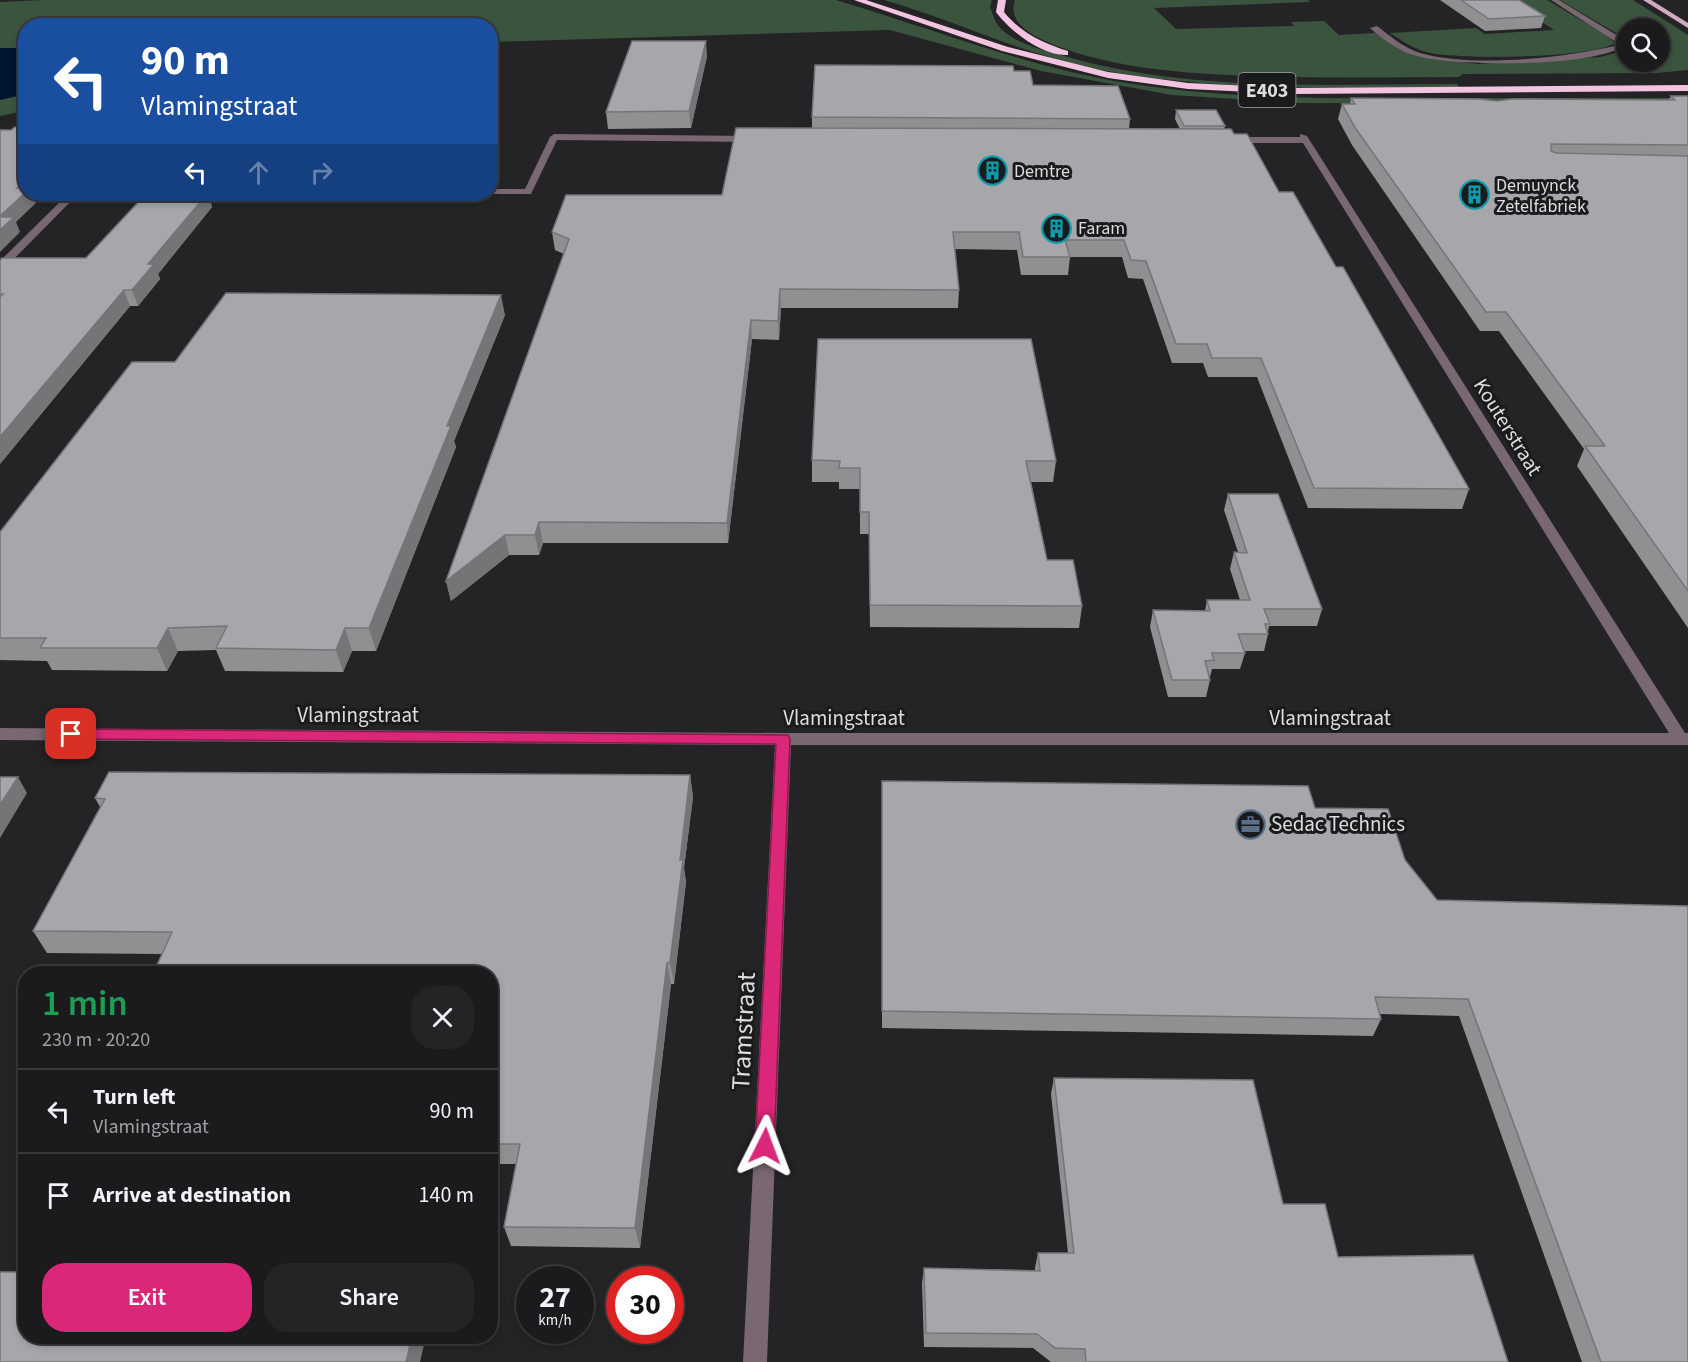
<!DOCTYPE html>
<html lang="en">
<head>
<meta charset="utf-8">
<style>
	body { margin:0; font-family:"Source Sans 3",sans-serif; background:#242426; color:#f1f3f6; height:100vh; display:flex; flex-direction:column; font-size:22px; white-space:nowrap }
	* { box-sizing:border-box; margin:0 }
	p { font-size:20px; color:#a0a1a4 }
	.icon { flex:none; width:33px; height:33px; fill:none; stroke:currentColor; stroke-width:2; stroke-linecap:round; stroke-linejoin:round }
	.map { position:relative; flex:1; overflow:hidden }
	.details { position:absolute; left:18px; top:966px; width:480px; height:378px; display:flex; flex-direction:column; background:#1b1b1d; border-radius:24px; box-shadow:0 3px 9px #0003,0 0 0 2px #39393b }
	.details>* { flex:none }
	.banner { position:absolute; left:18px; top:18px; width:480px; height:183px; border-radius:24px; box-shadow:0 3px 9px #0003,0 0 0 2px #39393b; background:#1a4fa0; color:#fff; overflow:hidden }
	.buttons { position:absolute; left:1616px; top:18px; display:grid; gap:12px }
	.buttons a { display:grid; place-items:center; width:54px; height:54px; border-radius:50%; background:#1b1b1d; box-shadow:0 3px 9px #0003,0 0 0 2px #39393b; font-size:30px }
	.speed { position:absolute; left:516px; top:1266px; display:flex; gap:12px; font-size:30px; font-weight:700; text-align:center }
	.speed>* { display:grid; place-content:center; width:78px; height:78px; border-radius:50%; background:#1b1b1d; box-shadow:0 3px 9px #0003,0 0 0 2px #39393b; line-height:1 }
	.speed small { font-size:15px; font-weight:400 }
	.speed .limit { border:9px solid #d22; background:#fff; color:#111 }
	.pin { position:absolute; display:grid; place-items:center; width:51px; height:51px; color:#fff; margin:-26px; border-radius:12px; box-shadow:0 3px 9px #0006 }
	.me { position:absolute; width:66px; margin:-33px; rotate:3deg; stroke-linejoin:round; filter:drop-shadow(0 0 4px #0008) }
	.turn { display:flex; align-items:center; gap:21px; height:126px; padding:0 24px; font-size:27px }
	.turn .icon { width:78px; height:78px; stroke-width:2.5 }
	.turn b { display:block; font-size:42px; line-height:51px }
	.lanes { display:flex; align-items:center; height:57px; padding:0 24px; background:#0003; justify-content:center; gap:30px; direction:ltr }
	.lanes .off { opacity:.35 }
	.round { display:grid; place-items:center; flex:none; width:63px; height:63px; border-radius:24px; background:#242426 }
	.head { display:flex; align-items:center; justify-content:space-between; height:102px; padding:0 24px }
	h1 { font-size:36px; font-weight:600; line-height:45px; color:#1e9e55 }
	.cta { display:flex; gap:12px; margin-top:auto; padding:12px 24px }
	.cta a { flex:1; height:69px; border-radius:24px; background:#db2777; color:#fff; font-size:24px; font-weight:600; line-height:69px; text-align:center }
	.cta a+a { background:#242426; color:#f1f3f6 }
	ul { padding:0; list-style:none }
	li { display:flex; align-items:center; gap:18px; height:84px; padding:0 24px; border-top:2px solid #39393b }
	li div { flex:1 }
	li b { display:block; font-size:22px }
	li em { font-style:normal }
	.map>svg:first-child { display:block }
	.green { fill:#3a543e; fill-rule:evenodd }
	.water { fill:#011430 }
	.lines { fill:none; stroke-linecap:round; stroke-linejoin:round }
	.minor { fill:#796772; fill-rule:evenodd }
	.major { fill:#d0aac0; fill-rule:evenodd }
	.highway { fill:#f2c4df; fill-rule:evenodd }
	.wall { fill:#909093 }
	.shaded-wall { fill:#757578 }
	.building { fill:#a7a7ab; stroke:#757578; stroke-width:1.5 }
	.route { fill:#db2777; stroke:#8e194d; stroke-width:1.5 }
	.labels { text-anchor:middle; stroke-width:6; stroke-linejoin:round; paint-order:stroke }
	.far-poi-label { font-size:18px; fill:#dddddf; stroke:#1a1b1d; text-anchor:start }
	.shield { fill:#1a1b1d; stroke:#a2a3a5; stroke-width:1.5 }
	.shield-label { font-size:20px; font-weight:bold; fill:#dddddf }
	.street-label { font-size:21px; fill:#dddddf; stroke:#1a1b1d }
	.poi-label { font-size:21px; fill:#dddddf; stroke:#1a1b1d; text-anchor:start }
	.near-street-label { font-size:26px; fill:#dddddf; stroke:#1a1b1d }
</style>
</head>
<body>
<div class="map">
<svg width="1688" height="1362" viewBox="0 0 1688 1362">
	<rect width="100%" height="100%" fill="#242427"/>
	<g class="green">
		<path d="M43 0H836C933 29 1027 67 1127 83 1227 99 1329 99 1430 98 1516 98 1602 98 1688 98V104L1299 103 1172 95 1041 71 890 30 491 42 490 26H26L25 48H0V2Z"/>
		<path d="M884 0H992L990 7C992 12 994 19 997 24 1009 41 1038 49 1057 54 1186 93 1324 84 1457 84L1459 87C1336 88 1212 92 1091 68 1020 53 954 20 884 0Z"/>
		<path d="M1015 0H1308L1310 2 1154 8 1176 29 1294 26 1291 22 1324 21 1339 35 1375 33 1397 47 1432 59 1478 64 1600 57 1619 52 1624 47V41L1621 36 1560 0H1633L1688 35V70L1657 73 1463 74 1459 77C1383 77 1306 79 1230 75 1168 72 1100 66 1043 40 1026 32 1008 20 1015 0ZM1626 28H1659V62H1626Z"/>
		<path d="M1508 0H1547L1603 33 1615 43C1593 58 1461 60 1431 53 1415 50 1404 42 1390 33L1476 28 1485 34 1554 30Z"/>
		<polygon points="25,94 25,111 0,116 0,100"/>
	</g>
	<polygon class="water" points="0,48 25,48 25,94 0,100"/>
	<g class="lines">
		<g class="minor">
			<path d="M1551 0H1559L1623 39 1622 47C1589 67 1456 67 1417 56 1401 52 1383 40 1370 28L1377 26C1390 36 1404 48 1420 53 1473 68 1562 58 1615 46L1616 42Z"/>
			<polygon points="554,134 753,136 757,139 753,142 557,140 531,194 487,194 490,194 490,189 525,189 550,137"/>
			<polygon points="1300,134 1307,136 1685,733 1688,733 1688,745 791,745 767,1362 743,1362 775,745 0,740 0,728 783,733 1669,733 1303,143 1230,143 1226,140 1230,137 1300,137"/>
			<polygon points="68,194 78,194 4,269 0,270 0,261"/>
		</g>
		<polygon class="major" points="1643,0 1651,0 1688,23 1688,28"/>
		<g class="highway">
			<polygon points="854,0 866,0 1008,47 1108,72 1188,83 1294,88 1688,85 1688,91 1294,94 1188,89 1108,78 1002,51"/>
			<path d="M998 0H1006L1004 12C1021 33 1043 43 1068 51V55C1043 57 1010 31 996 12Z"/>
		</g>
	</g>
	<g class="wall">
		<polygon points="1440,0 1519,0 1545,16 1541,28 1485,31"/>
		<polygon points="707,56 691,128 608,129 606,112"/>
		<polygon points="1014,71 1033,85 1130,119 1129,129 1180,129 1175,119 1176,110 1225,126 1224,129 1234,134 1336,267 1469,489 1462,509 1308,508 1257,377 1208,377 1203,363 1172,363 1143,279 1128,278 1122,257 1070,257 1068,275 1021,275 1017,250 955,249 959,290 958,308 781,308 779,340 752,339 728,543 543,543 539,555 509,555 451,601 446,581 564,254 555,250 552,232 722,195 812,128 812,117"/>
		<polygon points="1671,96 1688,96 1688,628 1577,466 1584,449 1499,331 1480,331 1352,145 1338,119 1342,104 1350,104 1351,98 1497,101 1669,100"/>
		<polygon points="146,194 208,194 212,207 158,274 160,279 138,306 130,306 0,464 0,260 86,258"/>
		<polygon points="505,315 454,441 456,447 376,651 352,651 343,672 225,671 216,650 178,651 167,671 52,670 47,661 0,660 0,532 175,362"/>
		<polygon points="812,460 1056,461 1053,482 1031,482 1047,560 1082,606 1079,628 870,627 869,534 860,534 860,489 839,489 839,482 812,482"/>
		<polygon points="1228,494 1322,609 1317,626 1269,626 1268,632 1268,634 1264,651 1244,651 1245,653 1240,669 1212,669 1210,677 1209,677 1210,680 1206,697 1168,697 1150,627 1153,610 1205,611 1207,600 1240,600 1230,569 1234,552 1238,552 1224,510"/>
		<polygon points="690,775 693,797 684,868 686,882 674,984 671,984 640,1248 511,1246 504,1227 516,1164 490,1164 490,974 162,954 47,953 33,931 100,807 95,798"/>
		<polygon points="882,781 1315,808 1405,860 1688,1362 1582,1362 1459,1016 1380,1014 1381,1019 1373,1036 882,1028"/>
		<polygon points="1054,1078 1283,1204 1338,1257 1508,1362 1051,1362 1033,1348 924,1347 922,1283 924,1268 1035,1270 1035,1268 1038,1253 1068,1253 1051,1094"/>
	</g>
	<g class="shaded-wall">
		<polygon points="706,41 707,56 691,128 689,111"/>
		<polygon points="26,180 26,194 33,194 32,194 36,203 16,222 20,232 0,252 0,216 17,188"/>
		<polygon points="207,194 208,194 212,207 158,274 160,279 138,306 132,290 148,264"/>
		<polygon points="780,289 781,308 779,340 778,321"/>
		<polygon points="124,290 130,306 0,464 0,437"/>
		<polygon points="501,295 505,315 454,441 456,447 376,651 369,628 447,426"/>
		<polygon points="751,320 752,339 728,543 727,523"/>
		<polygon points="539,522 543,543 539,555 535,535"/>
		<polygon points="505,535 509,555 451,601 446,581"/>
		<polygon points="168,628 178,651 167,671 157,648"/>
		<polygon points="345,628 352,651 343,672 336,650"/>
		<polygon points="690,775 693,797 684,868 686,882 674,984 670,962 680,860"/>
		<polygon points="18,777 27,793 0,838 0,805"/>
		<polygon points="667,963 671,984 640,1248 635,1228"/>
		<polygon points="412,1336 426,1336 420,1362 406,1362"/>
	</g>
	<g class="building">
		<polygon points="1461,0 1519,0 1545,16 1489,19"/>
		<polygon points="632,41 706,41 689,111 606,112"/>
		<polygon points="815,65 1013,66 1014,71 1030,71 1033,85 1118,86 1130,119 812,117"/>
		<polygon points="1671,96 1688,96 1688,145 1551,144 1551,151 1556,153 1688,156 1688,591 1585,446 1605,446 1506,312 1486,312 1356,129 1342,104 1355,104 1351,98 1480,99 1497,101 1512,99 1675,100"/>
		<polygon points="1176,110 1216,110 1225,126 1184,126"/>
		<polygon points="15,127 26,127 26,180 17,188 26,188 26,192 0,216 0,130 11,130"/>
		<polygon points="736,128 1231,129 1234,134 1247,134 1279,192 1293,192 1336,267 1343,267 1469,489 1314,488 1261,358 1212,358 1207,344 1176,344 1146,261 1131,260 1124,240 1065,240 1070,257 1023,257 1019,232 953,232 959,290 780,289 778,321 751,320 727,523 539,522 535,535 505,535 446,581 569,239 552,232 566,195 722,195"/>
		<polygon points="146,194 207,194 148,264 154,264 132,290 124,290 0,437 0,297 3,294 0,294 0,260 2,258 86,258"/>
		<polygon points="0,217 14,217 0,230"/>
		<polygon points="226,293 501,295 447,426 451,426 369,628 345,628 336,650 216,648 227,626 168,628 157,648 40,648 46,638 0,638 0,532 132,362 175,362"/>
		<polygon points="818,339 1031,339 1056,461 1026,461 1047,560 1073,560 1082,606 870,605 869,512 860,512 860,468 839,468 840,461 812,460"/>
		<polygon points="1228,494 1278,494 1322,609 1264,609 1270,624 1265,624 1268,634 1238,634 1245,653 1212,653 1214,660 1205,661 1210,680 1172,680 1153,610 1210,611 1207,600 1250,600 1234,552 1247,553"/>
		<polygon points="109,772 690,775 680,860 683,860 670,962 667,963 635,1228 504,1227 520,1144 490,1144 490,974 153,974 172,932 33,931 105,799 95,798"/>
		<polygon points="0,777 18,777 0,805"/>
		<polygon points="882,781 1308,786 1315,808 1388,809 1405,860 1437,900 1688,906 1688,1362 1601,1362 1468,999 1375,997 1381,1019 882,1011"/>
		<polygon points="1054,1078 1253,1080 1283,1204 1325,1204 1338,1257 1473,1255 1508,1362 1086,1362 1085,1349 1055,1348 1037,1334 926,1333 924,1268 1040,1271 1038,1253 1074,1253"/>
		<polygon points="26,1256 26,1336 412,1336 406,1362 0,1362 0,1272 18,1272"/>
	</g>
	<polygon class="route" points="71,729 788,735 790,739 774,1146 771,1152 765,1155 758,1152 755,1146 776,744 71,739 64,734"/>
	<defs>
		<symbol id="building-ring" viewBox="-11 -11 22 22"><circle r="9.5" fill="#1a1b1d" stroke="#0f9aa8" stroke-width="1.5"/><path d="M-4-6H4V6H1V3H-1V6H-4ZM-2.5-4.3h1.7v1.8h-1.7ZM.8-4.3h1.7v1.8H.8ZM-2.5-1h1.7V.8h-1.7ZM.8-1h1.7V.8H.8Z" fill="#0f9aa8"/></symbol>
		<symbol id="office-ring" viewBox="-11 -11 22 22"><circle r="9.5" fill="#1a1b1d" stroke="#5c6f8a" stroke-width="1.5"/><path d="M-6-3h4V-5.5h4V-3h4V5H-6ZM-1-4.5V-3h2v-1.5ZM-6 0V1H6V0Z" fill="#5c6f8a"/></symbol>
	</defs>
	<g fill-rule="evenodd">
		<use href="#building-ring" x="976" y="154" width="33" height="33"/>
		<use href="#building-ring" x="1458" y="178" width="33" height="33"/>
		<use href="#building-ring" x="1040" y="212" width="33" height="33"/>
		<use href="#office-ring" x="1234" y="808" width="33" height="33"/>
	</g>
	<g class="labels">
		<g class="far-poi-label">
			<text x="1014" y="177">Demtre</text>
			<text x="1496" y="191">Demuynck<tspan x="1496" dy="21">Zetelfabriek</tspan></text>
			<text x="1078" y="234">Faram</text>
		</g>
		<rect class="shield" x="1238.5" y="73" width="57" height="34" rx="4.5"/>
		<g class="shield-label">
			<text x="1267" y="97">E403</text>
		</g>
		<g class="street-label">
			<text transform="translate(1508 427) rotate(58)" y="7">Kouterstraat</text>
			<text x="358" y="722">Vlamingstraat</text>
			<text x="844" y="725">Vlamingstraat</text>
			<text x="1330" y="725">Vlamingstraat</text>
		</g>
		<g class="poi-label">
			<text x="1271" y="831">Sedac Technics</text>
		</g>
		<g class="near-street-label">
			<text transform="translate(743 1031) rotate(-87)" y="9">Tramstraat</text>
		</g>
	</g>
</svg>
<div class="buttons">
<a><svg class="icon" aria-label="search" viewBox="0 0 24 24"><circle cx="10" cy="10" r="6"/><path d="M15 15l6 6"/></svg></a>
</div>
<div class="speed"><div>27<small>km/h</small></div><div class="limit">30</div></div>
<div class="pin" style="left:71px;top:734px;background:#d93025"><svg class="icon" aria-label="arrive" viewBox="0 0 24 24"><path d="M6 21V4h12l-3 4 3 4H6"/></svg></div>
<svg class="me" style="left:765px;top:1146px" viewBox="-20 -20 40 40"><path d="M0-17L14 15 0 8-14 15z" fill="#db2777" stroke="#fff" stroke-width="4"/></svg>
<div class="banner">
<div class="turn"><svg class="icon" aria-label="left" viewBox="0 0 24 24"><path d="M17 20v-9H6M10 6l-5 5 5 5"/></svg><div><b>90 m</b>Vlamingstraat</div></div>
<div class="lanes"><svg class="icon" aria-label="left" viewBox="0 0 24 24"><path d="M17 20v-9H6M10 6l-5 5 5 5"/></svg><svg class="icon off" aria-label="ahead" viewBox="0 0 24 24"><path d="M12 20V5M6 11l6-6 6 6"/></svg><svg class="icon off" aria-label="right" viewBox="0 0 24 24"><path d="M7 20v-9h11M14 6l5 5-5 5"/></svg></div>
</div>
<section class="details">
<div class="head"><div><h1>1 min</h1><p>230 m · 20:20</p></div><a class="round"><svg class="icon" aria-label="close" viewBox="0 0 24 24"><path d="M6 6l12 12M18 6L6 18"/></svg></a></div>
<ul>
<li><svg class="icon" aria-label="left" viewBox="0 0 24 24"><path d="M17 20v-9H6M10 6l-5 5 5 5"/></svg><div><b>Turn left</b><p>Vlamingstraat</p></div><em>90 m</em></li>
<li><svg class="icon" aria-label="arrive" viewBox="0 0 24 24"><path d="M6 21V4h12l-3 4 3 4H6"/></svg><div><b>Arrive at destination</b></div><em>140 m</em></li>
</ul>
<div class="cta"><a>Exit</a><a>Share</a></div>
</section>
</div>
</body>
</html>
